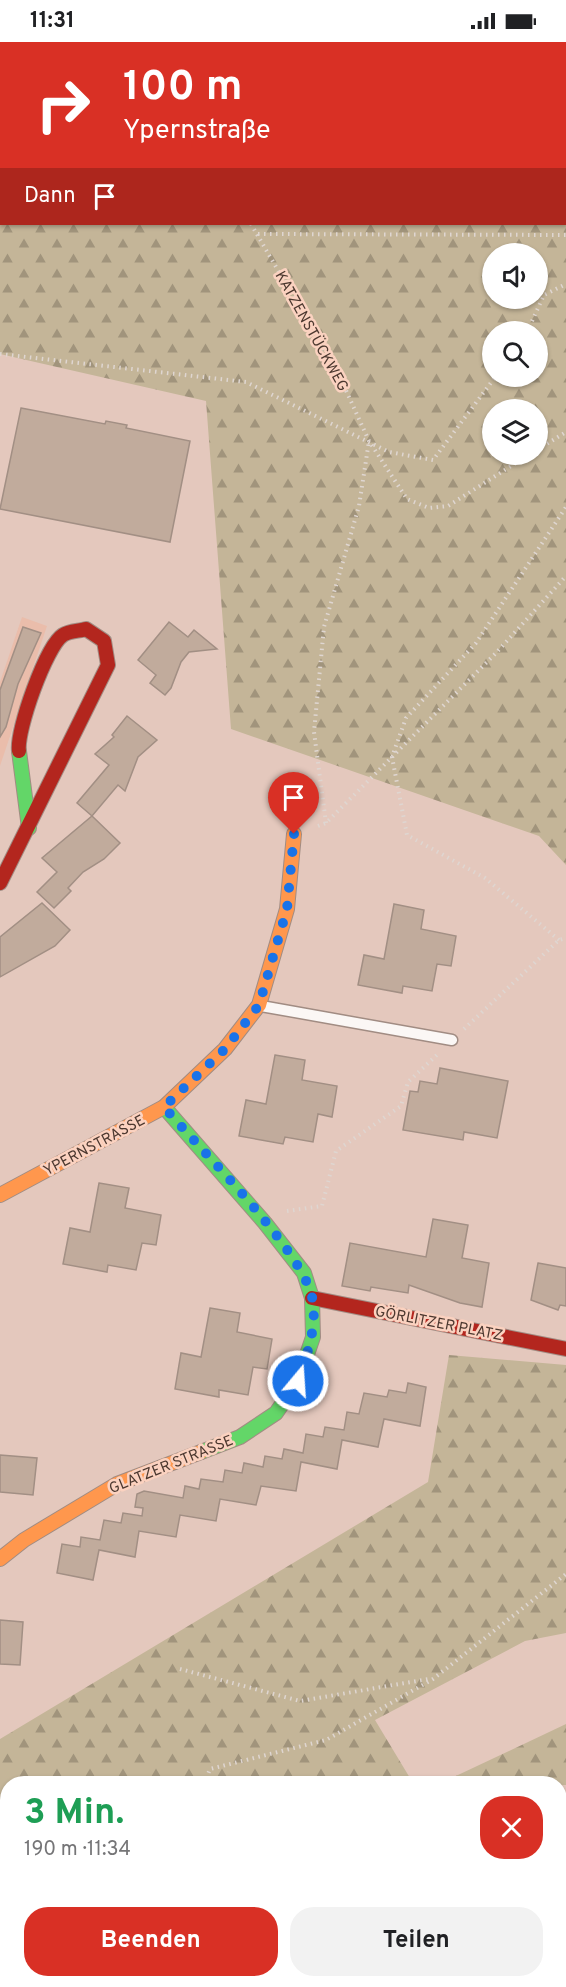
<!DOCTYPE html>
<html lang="de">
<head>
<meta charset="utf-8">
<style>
	body { margin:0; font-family:Overpass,sans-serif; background:#f2f2f2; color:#202124; height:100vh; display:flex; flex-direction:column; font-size:22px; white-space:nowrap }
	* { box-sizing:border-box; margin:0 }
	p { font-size:20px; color:#757577 }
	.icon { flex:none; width:33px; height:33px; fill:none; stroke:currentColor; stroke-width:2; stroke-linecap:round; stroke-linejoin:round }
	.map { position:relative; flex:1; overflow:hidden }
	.sheet { position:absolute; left:0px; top:1734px; width:567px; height:212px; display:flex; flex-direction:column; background:#fff; border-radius:24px 24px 0 0; box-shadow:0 2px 4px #0004 }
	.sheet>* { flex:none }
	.banner { position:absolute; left:0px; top:0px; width:567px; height:183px; box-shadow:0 2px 4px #0004; background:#d93025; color:#fff; overflow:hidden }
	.controls { position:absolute; left:482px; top:201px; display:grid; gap:12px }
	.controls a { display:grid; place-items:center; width:66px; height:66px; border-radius:50%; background:#fff; box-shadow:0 2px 4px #0004; font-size:30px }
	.pin { position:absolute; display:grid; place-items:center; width:51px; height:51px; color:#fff; margin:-62px -26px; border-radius:50% 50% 50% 0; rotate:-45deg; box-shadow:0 0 6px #0007 }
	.pin .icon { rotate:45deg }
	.me { position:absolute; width:66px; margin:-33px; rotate:18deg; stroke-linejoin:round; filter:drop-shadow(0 0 4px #0008) }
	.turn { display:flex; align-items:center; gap:21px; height:126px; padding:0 24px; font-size:27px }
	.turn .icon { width:78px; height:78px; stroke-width:2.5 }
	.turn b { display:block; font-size:42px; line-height:51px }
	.then { display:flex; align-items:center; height:57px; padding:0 24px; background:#0003; gap:12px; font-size:22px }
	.round { display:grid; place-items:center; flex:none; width:63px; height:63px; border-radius:24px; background:#f2f2f2 }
	.summary { display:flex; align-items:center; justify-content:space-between; height:102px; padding:0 24px }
	h1 { font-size:36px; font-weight:700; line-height:45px; color:#1e9e55 }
	.primary-button { display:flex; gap:12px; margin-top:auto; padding:12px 24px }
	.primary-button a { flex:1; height:69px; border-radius:24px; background:#d93025; color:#fff; font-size:24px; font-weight:700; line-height:69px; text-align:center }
	.primary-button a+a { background:#f2f2f2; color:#202124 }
	.status { display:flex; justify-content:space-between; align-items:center; height:42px; padding:0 30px; background:#fff; direction:ltr }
	.status svg { height:16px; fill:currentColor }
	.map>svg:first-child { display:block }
	.built { fill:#eabdab }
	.forest { fill:url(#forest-firs); fill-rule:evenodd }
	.garden { fill:#c4b598 }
	.building { fill:#c1ab9c; stroke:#a28f84; stroke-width:1.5 }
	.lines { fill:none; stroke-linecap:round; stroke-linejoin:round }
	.lane-casing { stroke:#a18c83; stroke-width:13 }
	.street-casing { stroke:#a18c83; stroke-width:23 }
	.fast-casing { stroke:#a18c83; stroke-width:16 }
	.slow-casing { stroke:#a18c83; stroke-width:16 }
	.jam-casing { stroke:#a18c83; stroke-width:16 }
	.path { stroke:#dfd6d1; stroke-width:4; stroke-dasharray:1.5 4.5; stroke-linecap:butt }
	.lane { stroke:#fbf7f5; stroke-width:10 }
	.street { stroke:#fbf7f5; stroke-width:21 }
	.fast { stroke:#63d668; stroke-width:14 }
	.slow { stroke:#ff974d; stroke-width:14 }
	.jam { stroke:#b3261e; stroke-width:14 }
	.route { stroke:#1a73e8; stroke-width:10; stroke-dasharray:0 18 }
	.labels { text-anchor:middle; stroke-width:5; stroke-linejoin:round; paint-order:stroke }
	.street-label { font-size:15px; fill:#4c382f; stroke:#fbd2c0 }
</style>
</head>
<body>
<div class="status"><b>11:31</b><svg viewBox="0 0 49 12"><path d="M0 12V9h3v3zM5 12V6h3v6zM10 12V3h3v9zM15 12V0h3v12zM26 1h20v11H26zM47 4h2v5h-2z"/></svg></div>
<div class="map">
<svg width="566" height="1945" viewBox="0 0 566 1945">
	<defs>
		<pattern id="forest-firs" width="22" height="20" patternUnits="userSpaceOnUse" patternTransform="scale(1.5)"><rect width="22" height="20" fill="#c4b598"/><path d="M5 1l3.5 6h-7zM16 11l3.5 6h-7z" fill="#a1947c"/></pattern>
	</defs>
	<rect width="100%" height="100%" fill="#e4c8bd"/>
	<polygon class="built" points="22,575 47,584 0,724 0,640"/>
	<g class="forest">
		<path d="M0 0H566V823L539 794 231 687 206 359 0 312ZM2 2H566V182H2ZM492 212H537V256H492ZM492 290H537V334H492ZM492 368H537V412H492Z"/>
		<polygon points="449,1313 566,1323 566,1591 525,1599 375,1678 413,1741 8,1742 7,1813 0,1815 0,1697 428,1440"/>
		<polygon points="566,1682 566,1743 441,1741"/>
	</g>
	<polygon class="garden" points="566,1796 566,1945 273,1945 275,1938 560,1938 560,1798"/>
	<g class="building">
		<polygon points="21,366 105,382 106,379 127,383 126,386 190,399 170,500 0,467"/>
		<polygon points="169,580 188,595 194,588 217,607 189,610 181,620 171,646 165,653 150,641 156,633 138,618"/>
		<polygon points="23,585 41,591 18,642 6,685 0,695 0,648"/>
		<polygon points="127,674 157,698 138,715 125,749 118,743 92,774 77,761 109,723 95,712 114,695 112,693"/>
		<polygon points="92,774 120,801 104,817 83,830 68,846 71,849 54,866 37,850 57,830 42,816"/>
		<polygon points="42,861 70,888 55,904 0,935 0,895"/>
		<polygon points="394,862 424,868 421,887 456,894 451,924 437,922 432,949 403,944 402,951 358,943 364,913 384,917"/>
		<polygon points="275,1013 305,1018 302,1038 337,1044 332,1075 318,1072 313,1100 285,1095 283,1102 239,1094 246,1058 266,1062"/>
		<polygon points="440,1026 508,1039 497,1096 464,1090 463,1098 403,1088 410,1049 418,1050 420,1039 437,1042"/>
		<polygon points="99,1141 129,1146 125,1166 161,1173 156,1203 142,1201 136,1228 108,1223 107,1230 63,1222 70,1186 90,1190"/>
		<polygon points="433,1177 468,1183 462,1216 489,1221 482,1265 460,1261 409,1243 408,1251 371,1245 370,1249 342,1244 350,1201 426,1215"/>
		<polygon points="538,1221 566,1226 566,1264 560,1263 558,1268 531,1258"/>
		<polygon points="210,1266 240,1271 237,1290 272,1297 267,1327 253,1325 248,1353 219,1348 219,1355 175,1347 181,1311 201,1315"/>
		<polygon points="408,1341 426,1345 420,1384 384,1377 378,1405 342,1398 337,1427 301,1420 296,1449 261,1444 256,1463 220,1457 216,1479 180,1473 176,1495 139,1489 135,1515 99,1508 93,1538 57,1531 62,1502 80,1505 81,1495 100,1498 104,1478 121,1481 123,1471 142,1474 143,1466 135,1465 137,1452 144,1449 183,1456 185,1444 199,1447 201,1437 223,1440 225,1428 242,1431 244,1421 263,1425 265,1414 282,1417 284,1407 303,1411 306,1392 323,1395 325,1385 344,1388 347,1370 359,1372 364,1351 387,1355 389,1348 406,1351"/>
		<polygon points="0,1413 37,1416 33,1453 0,1450"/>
		<polygon points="0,1578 23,1580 20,1623 0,1622"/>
	</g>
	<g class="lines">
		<defs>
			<g id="lane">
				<polyline points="261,964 452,998"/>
				<polyline points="251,1945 254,1938"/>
			</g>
			<g id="street">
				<polyline points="560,1780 566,1778"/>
				<polyline points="0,1826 8,1826"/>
			</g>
			<g id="fast">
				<polyline points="19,709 29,786"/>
				<polyline points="164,1065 265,1181 304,1231 312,1256 313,1295 298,1339 276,1371 240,1395 201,1410"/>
			</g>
			<g id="slow">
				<polyline points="0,1153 164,1065 225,1007 259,963 287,867 294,792"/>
				<polyline points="0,1517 24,1498 117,1442 201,1410"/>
			</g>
			<g id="jam">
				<path d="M0 841 108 623 104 599 86 587C80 589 69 589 63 593 46 604 16 689 19 709"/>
				<polyline points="312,1256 566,1307"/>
			</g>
		</defs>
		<use href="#lane" class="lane-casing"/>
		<use href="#street" class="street-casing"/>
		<use href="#fast" class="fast-casing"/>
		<use href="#slow" class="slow-casing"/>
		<use href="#jam" class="jam-casing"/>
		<g class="path">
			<polyline points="129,0 130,2"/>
			<polyline points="251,182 339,333 369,399 407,457 429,466 448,464 530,412"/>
			<polyline points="258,192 566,193"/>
			<polyline points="527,290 544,253 566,242"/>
			<polyline points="0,312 246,340 389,410 433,418 496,334"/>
			<polyline points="537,408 566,390"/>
			<polyline points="326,781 314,690 324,585 359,464 369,399"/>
			<polyline points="318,784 326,781 496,611 566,534"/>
			<polyline points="559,898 485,836 407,793 392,715 406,676 476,601 566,465"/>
			<polyline points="464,987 559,898 566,896"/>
			<polyline points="287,1169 322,1164 336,1109 401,1064 408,1040 439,1011"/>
			<polyline points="180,1627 300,1659 429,1637"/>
			<polyline points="204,1742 210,1727 326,1698 433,1637 566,1532"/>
		</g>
		<use href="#lane" class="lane"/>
		<use href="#street" class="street"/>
		<use href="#fast" class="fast"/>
		<use href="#slow" class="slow"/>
		<use href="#jam" class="jam"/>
	</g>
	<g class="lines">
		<path class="route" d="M294 792 287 867 259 963 225 1007 164 1065C200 1107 301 1207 312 1255 318 1284 307 1312 298 1339"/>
	</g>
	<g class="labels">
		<g class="street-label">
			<text transform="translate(312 289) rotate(61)" y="5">KATZENSTÜCKWEG</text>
			<text transform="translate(94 1103) rotate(-28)" y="5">YPERNSTRASSE</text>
			<text transform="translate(439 1281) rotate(11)" y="5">GÖRLITZER PLATZ</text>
			<text transform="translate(171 1422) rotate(-22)" y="5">GLATZER STRASSE</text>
		</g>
	</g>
</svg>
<div class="controls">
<a><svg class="icon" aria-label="sound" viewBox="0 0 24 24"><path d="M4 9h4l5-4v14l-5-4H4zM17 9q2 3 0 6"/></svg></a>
<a><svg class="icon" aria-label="search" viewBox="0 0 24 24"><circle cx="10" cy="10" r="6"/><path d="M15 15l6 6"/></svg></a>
<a><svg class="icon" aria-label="layers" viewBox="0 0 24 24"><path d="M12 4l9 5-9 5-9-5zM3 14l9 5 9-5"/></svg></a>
</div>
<div class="pin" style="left:294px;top:792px;background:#d93025"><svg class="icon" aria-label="arrive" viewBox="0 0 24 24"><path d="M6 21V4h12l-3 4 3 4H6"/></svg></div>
<svg class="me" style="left:298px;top:1339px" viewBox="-20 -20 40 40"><circle r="17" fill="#1a73e8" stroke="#fff" stroke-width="3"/><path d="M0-11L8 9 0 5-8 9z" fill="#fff"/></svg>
<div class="banner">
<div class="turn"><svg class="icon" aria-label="right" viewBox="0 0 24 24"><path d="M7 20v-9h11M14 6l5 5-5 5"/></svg><div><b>100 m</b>Ypernstraße</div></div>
<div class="then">Dann<svg class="icon" aria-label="arrive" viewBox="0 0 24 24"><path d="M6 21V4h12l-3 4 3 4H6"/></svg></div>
</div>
<section class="sheet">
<div class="summary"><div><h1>3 Min.</h1><p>190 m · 11:34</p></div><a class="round" style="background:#d93025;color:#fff"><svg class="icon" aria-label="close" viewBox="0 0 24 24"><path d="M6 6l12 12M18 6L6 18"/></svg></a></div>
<div class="primary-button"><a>Beenden</a><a>Teilen</a></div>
</section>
</div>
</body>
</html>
